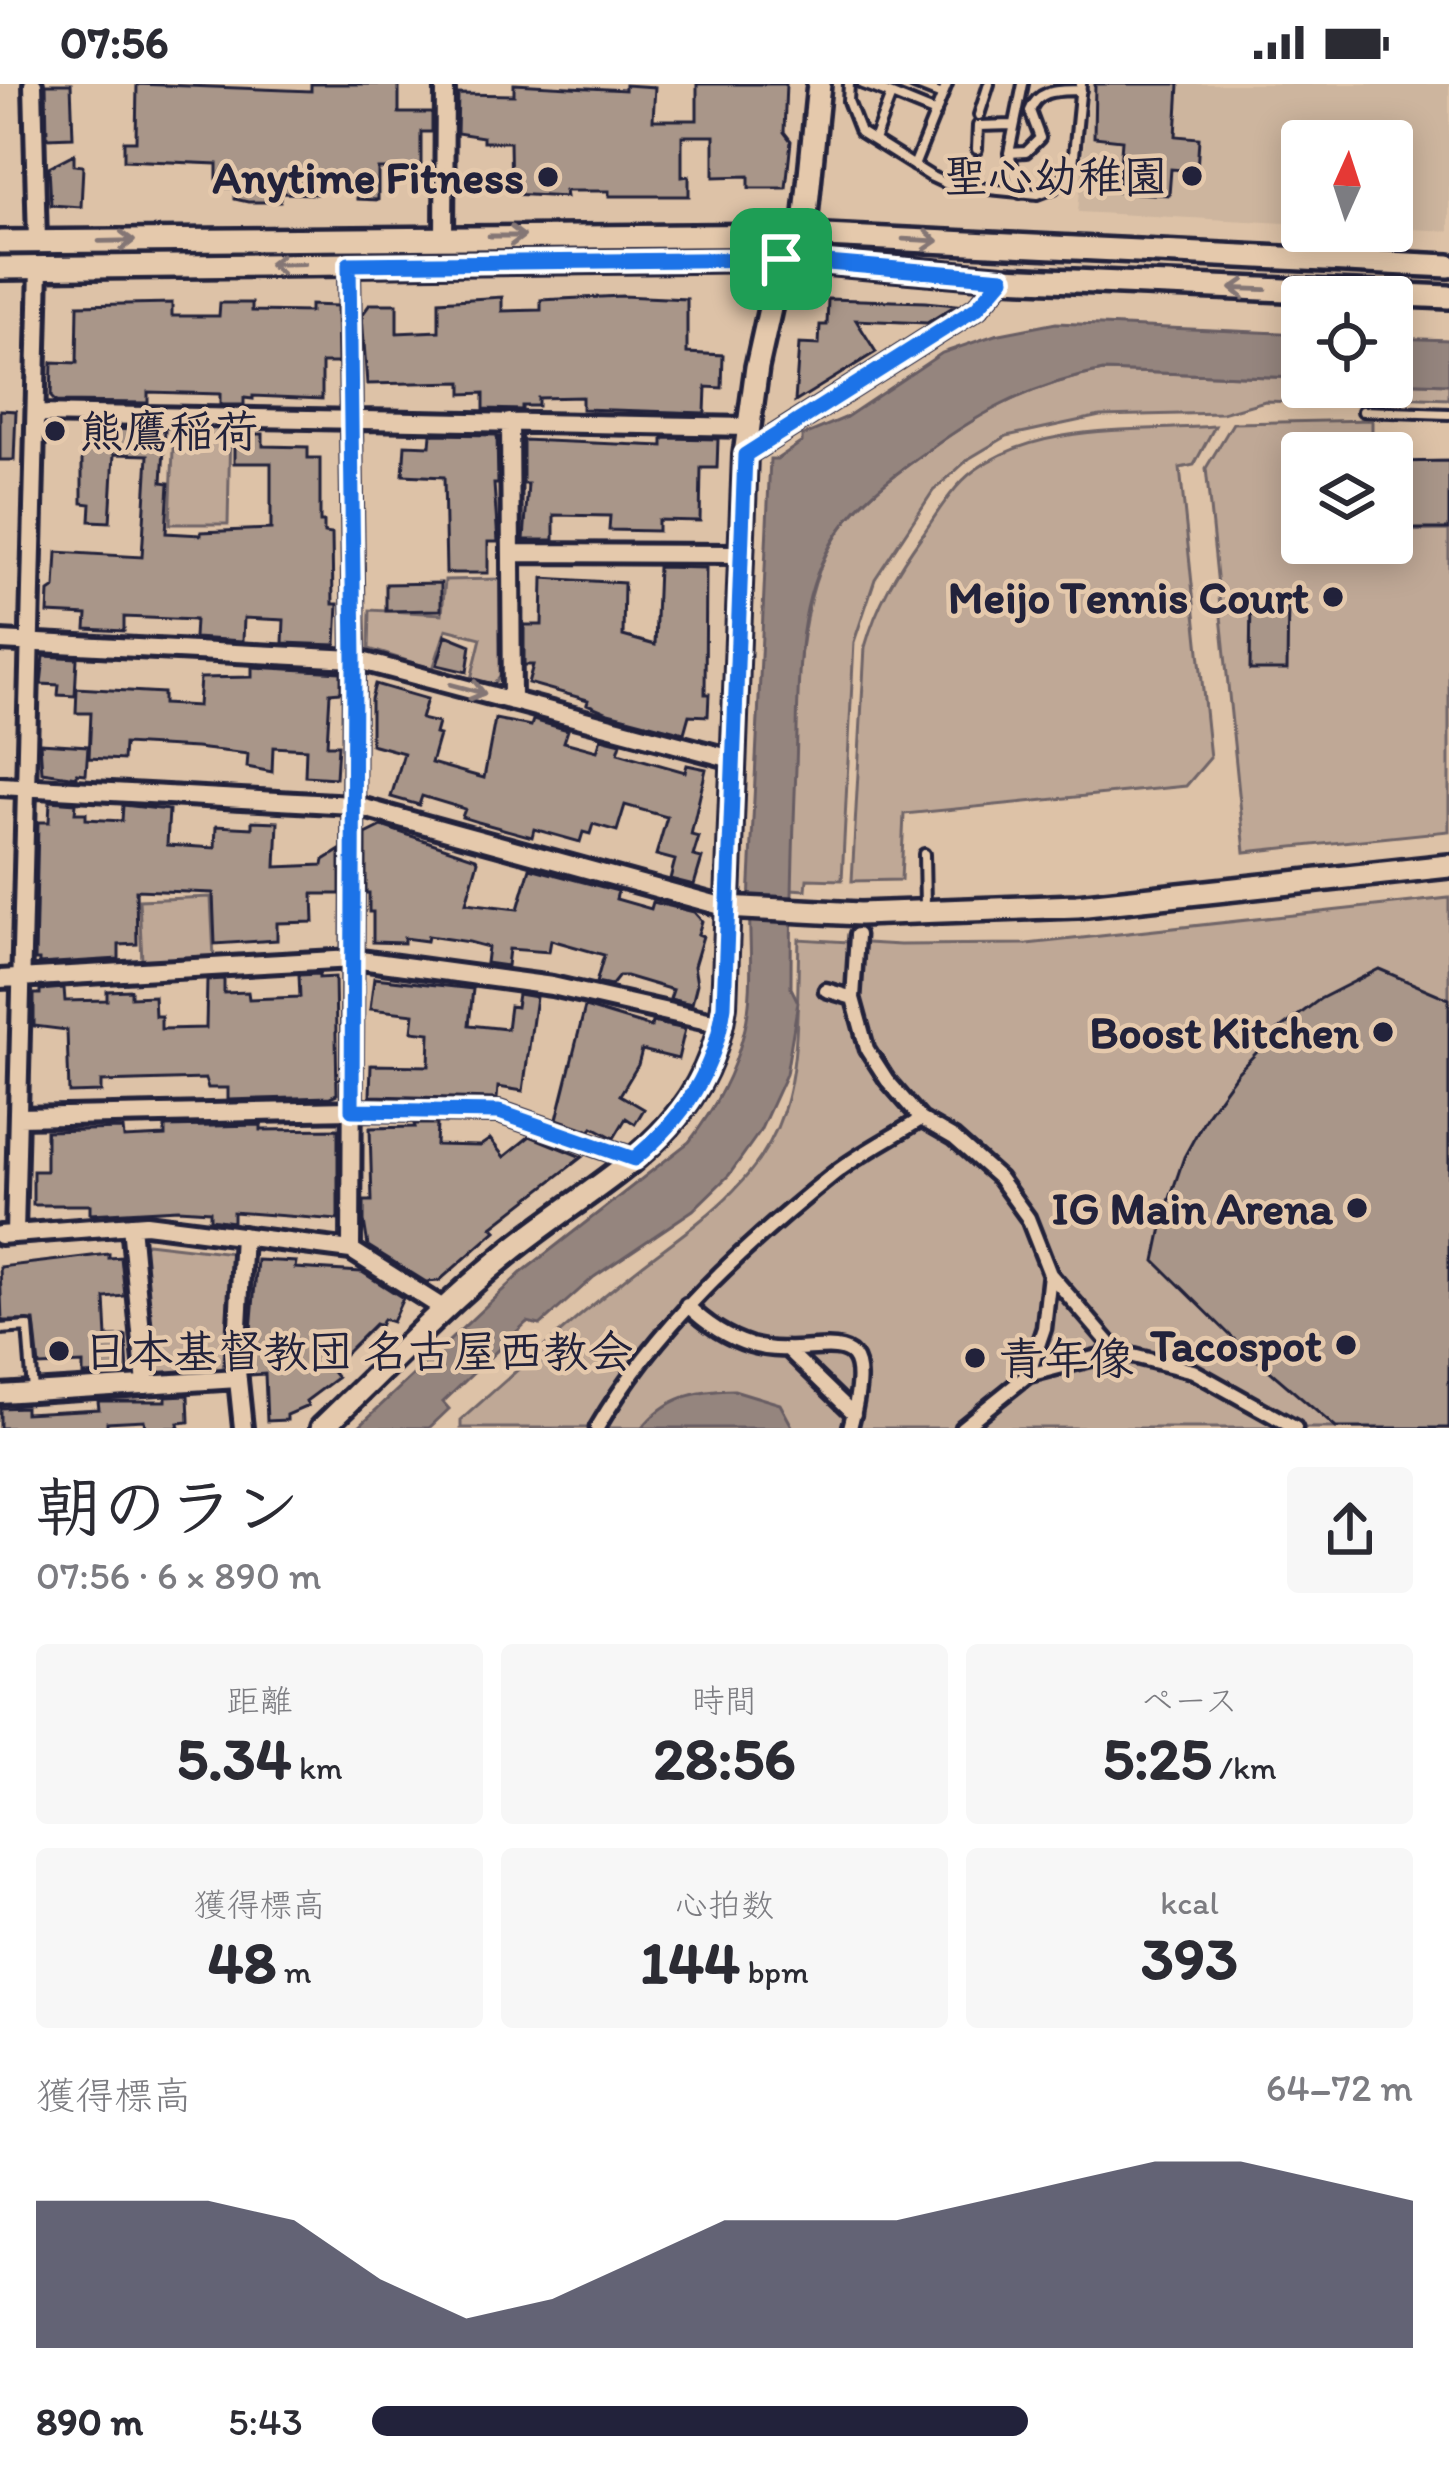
<!DOCTYPE html>
<html lang="ja">
<meta charset="utf-8">
<style>
:root{--surface:#fff;--page:#f7f7f7;--text:#2b2b33;--muted:#7c7c81;--accent:#22223b}
body{margin:0;font-family:Itim,"Klee One",sans-serif;background:var(--page);color:var(--text);height:100vh;display:flex;flex-direction:column;font-size:45px;white-space:nowrap}
*{box-sizing:border-box;margin:0}
p{font-size:39px;color:var(--muted)}
.icon{flex:none;width:66px;height:66px;fill:none;stroke:currentColor;stroke-width:2;stroke-linecap:round;stroke-linejoin:round}
.map{position:relative;height:1344px;overflow:hidden}
.drawer{display:flex;flex-direction:column;background:var(--surface);flex:1}
.drawer>*{flex:none}
.needle{width:78px;rotate:3deg}
.tools{position:absolute;left:1281px;top:36px;display:grid;gap:24px}
.tools a{display:grid;place-items:center;width:132px;height:132px;border-radius:12px;background:var(--surface);box-shadow:0 6px 30px #0003;font-size:60px}
.pin{position:absolute;display:grid;place-items:center;width:102px;height:102px;color:#fff;margin:-51px;border-radius:24px;box-shadow:0 6px 18px #0006}
.round{display:grid;place-items:center;flex:none;width:126px;height:126px;border-radius:12px;background:var(--page)}
.summary{display:flex;align-items:center;justify-content:space-between;height:204px;padding:0 36px}
h1{font-size:66px;font-weight:700;line-height:90px}
.stats{display:grid;grid-template-columns:repeat(3,1fr);gap:18px;height:204px;padding:12px 36px}
.stats div{display:grid;align-content:center;border-radius:12px;background:var(--page);text-align:center}
.stats b{font-size:60px;font-weight:700}
.stats small{font-size:33px;font-weight:400}
.stats p{font-size:33px}
.chart{height:336px;padding:24px 36px}
.chart p{display:flex;justify-content:space-between}
.chart svg{width:100%;height:216px;margin-top:12px;fill:var(--accent);opacity:.7}
ul{padding:0 36px;list-style:none;font-size:39px}
li{display:grid;grid-template-columns:192px 144px 1fr;align-items:center;height:90px}
li i{height:30px;border-radius:15px;background:var(--accent)}
.status{display:flex;justify-content:space-between;align-items:center;height:84px;padding:0 60px;background:var(--surface);direction:ltr}
.status svg{height:33px;fill:currentColor}
.map>svg:first-child{display:block}
.built{fill:#cdb59e}
.green{fill:#bfa896;stroke:#706568;stroke-width:3}
.water{fill:#95857e;stroke:#675d63;stroke-width:3}
.building{fill:#a99689;stroke:#22223b;stroke-width:3}
.lines{fill:none;stroke-linecap:round;stroke-linejoin:round}
.service-casing{stroke:#22223b;stroke-width:16}
.pedestrian-casing{stroke:#22223b;stroke-width:21}
.minor-casing{stroke:#22223b;stroke-width:26}
.tertiary-casing{stroke:#22223b;stroke-width:30}
.service{stroke:#e5c9ac;stroke-width:8}
.pedestrian{stroke:#e5c9ac;stroke-width:12}
.minor{stroke:#e5c9ac;stroke-width:16}
.tertiary{stroke:#e5c9ac;stroke-width:21}
.oneway{stroke:#847674}
.route-casing{stroke:#fff;stroke-width:24}
.route{stroke:#1a73e8;stroke-width:15}
.poi-dot{fill:#22223b;stroke:#e5c9ac;stroke-width:4.5}
.labels{text-anchor:middle;dominant-baseline:central;stroke-width:9;stroke-linejoin:round;paint-order:stroke}
.poi-label{font-size:45px;font-weight:bold;fill:#22223b;stroke:#e5c9ac;text-anchor:end}
</style>
<div class="status"><b>07:56</b><svg viewBox="0 0 49 12"><path d="M0 12V9h3v3zM5 12V6h3v6zM10 12V3h3v9zM15 12V0h3v12zM26 1h20v11H26zM47 4h2v5h-2z"/></svg></div>
<div class="map">
<svg width="1449" height="1344" viewBox="0 0 1449 1344">
<rect width="100%" height="100%" fill="#ddc2a7"/>
<filter id="ink" filterUnits="userSpaceOnUse"><feTurbulence type="fractalNoise" baseFrequency=".00833" numOctaves="2"/><feDisplacementMap in="SourceGraphic" scale="24" xChannelSelector="R" yChannelSelector="G"/><feConvolveMatrix kernelMatrix="1 2 1 2 8 2 1 2 1" color-interpolation-filters="sRGB"/></filter>
<g filter="url(#ink)">
<path class="built" d="M1090 0H1449V147L1392 144V57H1302V140L1078 128Z"/>
<path class="green" d="M1103 287 1302 294V303H1392V298L1449 300V315L1365 312 1363 320 1265 317 1222 329 1100 332 1007 352 970 374 933 407 875 495 854 558 842 796 807 795 806 806 791 805C795 711 785 541 831 461 854 419 891 393 929 366 985 325 1034 300 1103 287Z
M1372 336V369H1302V459H1392V447L1449 446V747L1245 768 1206 384 1233 339Z
M174 341 230 342 228 440H170Z
M1215 342 1194 381 1180 384 1210 674 1186 702 904 730 901 796 852 797 865 563C877 520 897 486 923 450 938 428 953 402 975 386 1041 338 1137 348 1215 342Z
M501 495V592L493 601 471 595 481 554 446 545 433 585 369 565 370 526 442 530 445 496Z
M211 813 214 874 142 877 139 816Z
M1449 814V1344H461V1336C514 1289 566 1242 621 1198 681 1148 757 1108 783 1028 800 978 797 908 799 855L900 861 1027 860Z
M147 1159 233 1169 223 1286 155 1290 151 1286 141 1165Z"/>
<path class="water" d="M1056 239 1302 250V294L1103 287C1035 300 985 325 929 366 891 393 855 418 831 460 793 526 799 611 796 684 793 757 791 831 791 904L798 918 786 990 760 1047 729 1091 693 1126 594 1193 540 1241 527 1238 443 1318 449 1325 429 1344H357L521 1189 689 1058C713 1027 733 991 743 952 757 903 747 848 750 797 757 656 764 516 770 375H777L802 358V352L845 334 942 269 995 251Z
M1392 254 1449 256V300L1392 298Z
M734 1306 780 1320 793 1344H642C667 1312 696 1307 734 1306Z"/>
<path class="building" d="M46 0H71L73 53 47 54Z
M137 0 311 7V0H399V29H432V48H421V85H378V116L357 115V108L316 106V110L280 109V118H248L235 115V104H217V80L124 76V57H136Z
M514 0 625 6V1L655 3 653 36H697V0H786L784 48 791 57 786 104H749V92L714 93V52H682V93L689 92V112H609V107H565L566 113 511 110 510 58H483V53L457 49 458 10 514 11Z
M1095 0H1179L1176 52 1199 54 1197 87 1171 85 1169 111 1118 108 1122 56 1094 53Z
M74 70V81L83 82 81 123 51 121 49 83Z
M622 212 687 215V269L723 271 722 304 706 303 705 329 582 325V313L538 314V322H522V326L484 325V309L462 310V298L367 300 362 231 370 220H397V249L439 247V217L502 213V227L541 226V216Z
M828 215 925 218 956 221 927 239 856 236 876 268 795 318 799 260 819 261 820 241H827Z
M172 219V232H219L220 219H252V227L310 228V221L337 222 338 279H322V315L253 312V315L244 314V321H220V310L148 308V319L56 318 51 313 52 278 77 279 78 221Z
M0 326 16 327 14 376H0Z
M82 344 165 347 162 398 169 399 166 449 201 451V448L271 445V379H234V350H263V362L308 363V374H320V438H324V449L332 450 333 520H338L336 561 283 559 284 536 244 534 243 557 194 554 195 536 124 533V547L86 545 87 531 48 529 49 508 55 504 57 468 142 473 148 371 114 370 110 438 90 437 91 420 82 419Z
M431 350 497 351 498 400H494L498 458H488V489H446L444 393 403 391 405 361 430 362Z
M663 354 718 355 717 384H701L700 437 658 436V447L609 446 610 432 554 431V456H524L528 400H523V356L663 362Z
M1449 377V445H1392V378Z
M658 483 706 484 705 610H709L708 632 689 631 684 649 608 629 587 620 588 616 528 599 533 581H524V541H542L543 494 624 499 623 552 655 561Z
M441 499V526L386 527V500Z
M1251 512H1288L1287 586H1250Z
M446 551 471 561 467 588 437 581Z
M44 572 77 574 75 612 58 611 59 601 41 600Z
M252 583 341 588V608L330 609 327 661H338L336 694 305 692 306 665 273 663 272 688 247 683 248 670 196 664 124 660 123 676 89 674 91 629H76L77 604 163 609V620L198 622 200 594 252 593Z
M375 600 427 615 421 635 438 639 435 650 439 651 431 679 484 694 495 635 531 642 533 636 568 646 564 658 597 667 601 654 621 659 618 669 685 688 687 681 706 685 691 751 699 753 693 772 702 774 694 801 670 795 675 776 656 771 667 733 625 721 617 747 593 740 590 750 583 748 580 758 534 745 532 753 478 738 462 733 465 725 422 712 419 721 391 713 404 669 371 660V615Z
M40 659 88 662 86 690 77 689V693L42 688Z
M50 717 76 719 75 729H86V735L122 737 123 721 169 726 167 761 215 764 216 742 252 744V737L278 738 276 783 323 781 324 776 340 766V810H313L314 838 277 839V856L215 860 213 809 136 806 137 860 119 861V875L39 880V876H35L38 738H49Z
M382 742 476 774 478 777 466 819 518 825 530 784 618 807 616 815 651 825 653 818 694 828 702 837 698 850 703 852 694 882 697 900 692 920 670 915 673 906 626 892H619L611 902 596 899 604 871 551 856 549 868 509 865 507 882 486 879 488 863 469 858 428 852 427 857 404 854V859L373 858V828H369V809H366V750Z
M1379 885 1449 915V1344H1336L1243 1264 1155 1177 1165 1129 1184 1073 1208 1029 1237 989 1276 948 1320 915Z
M319 890V894L335 893 337 1010 330 1013 228 1016V1004H208L205 995 101 998V1008L69 1009 67 946 34 942V910H40V906L64 904 65 917 107 916V907L131 906V913L154 912 155 932H161V945L206 944 207 896 224 895V909L248 908 249 915 300 913 299 891Z
M374 894 473 905 469 941 507 945 510 922 516 923 518 910 536 913 523 1007 498 1003 497 1015 370 1012 371 981 429 982 430 949 412 947 414 930 370 925Z
M585 923 651 943 652 938 685 945 678 975 642 966 638 981 620 1011 644 1025 635 1040 626 1034 614 1054 593 1043 591 1047 557 1035Z
M414 1040H437L436 1061 480 1062 490 1055 504 1073 530 1052 582 1073 492 1143 496 1147 439 1197 426 1198 368 1162 364 1137V1117H372L370 1044 415 1043Z
M261 1041V1046L338 1045V1136L233 1128V1138L210 1135V1127L178 1125 90 1130V1121H33V1087H46V1047L123 1045 124 1054 165 1052V1043Z
M109 1170V1174L121 1173 125 1212 105 1214 107 1253 126 1252 128 1289 83 1291V1280L39 1282 34 1237H2L0 1183Z
M257 1176 296 1178 295 1184 362 1188 403 1214 392 1238 383 1235 380 1242 375 1240 330 1285 337 1294 306 1317 308 1322 287 1331V1336L267 1337 265 1290 251 1291 250 1258Z
M188 1311 189 1338 178 1339 179 1344H145L144 1336 107 1338V1344H0V1324L25 1323V1329L99 1325 98 1317H166V1312Z"/>
<g class="lines">
<defs>
<path id="service" d="M849 0 848 17 860 48 932 93 949 101 1038 110 1054 104 1073 81 1081 0
M863 0 877 5
M880 0 877 5 936 29
M914 0 942 11
M979 31 989 0
M874 56 891 11
M977 65 978 42 1012 41
M1009 69 1026 68 1040 54 1030 27C1039 4 1059 7 1081 6
M914 82 947 0
M1020 109 1009 69 1023 0
M1363 327 1449 330
M924 770 925 823
M0 1245 28 1243 33 1307"/>
<path id="pedestrian" d="M857 851 853 914 867 965 887 996 921 1035 954 1054 999 1094 1028 1134 1050 1190 1117 1268
M826 906 853 914
M687 1221C706 1240 725 1253 751 1261 819 1280 882 1223 850 1344
M787 1265 854 1330
M1028 1291 1044 1244 1050 1190
M597 1344C656 1242 744 1162 835 1089 861 1069 893 1053 921 1035
M962 1344 1028 1291 1117 1268 1193 1287 1295 1344"/>
<path id="minor" d="M33 0 37 158
M444 153 445 0
M349 180 354 575 351 1166
M36 330 749 343
M510 338 512 617
M745 371 977 224 1003 194
M511 469 741 470
M0 557 354 575 732 675
M0 702 353 721 725 823
M0 895 353 875 552 902 721 940
M18 1033 352 1026 499 1028 634 1075
M131 1141 146 1301
M15 1149 39 183
M0 1151 146 1140 351 1166 446 1226
M243 1152 236 1277 243 1344
M0 1310 238 1295"/>
<path id="tertiary" d="M0 158 804 151 1449 182
M0 184 781 175 1003 194 1449 213
M725 823 860 830 1077 822 1449 782
M322 1344C382 1287 439 1226 502 1174 594 1096 706 1056 724 922L745 371 757 283 781 175 804 151 819 0"/>
</defs>
<use href="#service" class="service-casing"/>
<use href="#pedestrian" class="pedestrian-casing"/>
<use href="#minor" class="minor-casing"/>
<use href="#tertiary" class="tertiary-casing"/>
<use href="#service" class="service"/>
<use href="#pedestrian" class="pedestrian"/>
<use href="#minor" class="minor"/>
<use href="#tertiary" class="tertiary"/>
</g>
<defs><path id="oneway-shaft" d="M-6 0H5M1.5-3L5.5 0L1.5 3" fill="none" stroke-width="1.6" stroke-linecap="round" stroke-linejoin="round" transform="scale(3)"/></defs>
<g class="oneway">
<use href="#oneway-shaft" transform="translate(507 152)"/>
<use href="#oneway-shaft" transform="translate(921 156) rotate(3)"/>
<use href="#oneway-shaft" transform="translate(117 157) rotate(-1)"/>
<use href="#oneway-shaft" transform="translate(286 180) rotate(179)"/>
<use href="#oneway-shaft" transform="translate(1248 205) rotate(-178)"/>
<use href="#oneway-shaft" transform="translate(468 605) rotate(15)"/>
</g>
</g>
<g class="lines" filter="url(#ink)">
<defs>
<path id="route" d="M781 175 1003 194 977 224 745 371 724 922C715 987 684 1034 634 1075L499 1028 352 1026 354 575 349 180Z"/>
</defs>
<use href="#route" class="route-casing"/>
<use href="#route" class="route"/>
</g>
<g class="poi-dot">
<circle cx="1192" cy="92" r="12"/>
<circle cx="548" cy="93" r="12"/>
<circle cx="55" cy="347" r="12"/>
<circle cx="1333" cy="513" r="12"/>
<circle cx="1383" cy="948" r="12"/>
<circle cx="1357" cy="1124" r="12"/>
<circle cx="1346" cy="1261" r="12"/>
<circle cx="59" cy="1267" r="12"/>
<circle cx="975" cy="1274" r="12"/>
</g>
<g class="labels">
<g class="poi-label">
<text x="1168" y="92">聖心幼稚園</text>
<text x="524" y="93">Anytime Fitness</text>
<text x="79" y="347" text-anchor="start">熊鷹稲荷</text>
<text x="1309" y="513">Meijo Tennis Court</text>
<text x="1359" y="948">Boost Kitchen</text>
<text x="1333" y="1124">IG Main Arena</text>
<text x="1322" y="1261">Tacospot</text>
<text x="83" y="1267" text-anchor="start">日本基督教団 名古屋西教会</text>
<text x="999" y="1274" text-anchor="start">青年像</text>
</g>
</g>
</svg>
<div class="tools">
<a><svg class="needle" viewBox="-14 -14 28 28"><path d="M0-13l5 13h-10z" fill="#e53935"/><path d="M0 13l5-13h-10z" fill="#7c7c81"/></svg></a>
<a><svg class="icon" aria-label="locate" viewBox="0 0 24 24"><circle cx="12" cy="12" r="6"/><path d="M12 2v4M12 18v4M2 12h4M18 12h4"/></svg></a>
<a><svg class="icon" aria-label="layers" viewBox="0 0 24 24"><path d="M12 4l9 5-9 5-9-5zM3 14l9 5 9-5"/></svg></a>
</div>
<div class="pin" style="left:781px;top:175px;background:#1e9e55"><svg class="icon" aria-label="arrive" viewBox="0 0 24 24"><path d="M6 21V4h12l-3 4 3 4H6"/></svg></div>
</div>
<section class="drawer">
<div class="summary"><div><h1>朝のラン</h1><p>07:56 · 6 × 890 m</p></div><a class="round"><svg class="icon" aria-label="share" viewBox="0 0 24 24"><path d="M12 15V3M7 8l5-5 5 5M5 13v7h14v-7"/></svg></a></div>
<div class="stats">
<div><p>距離</p><b>5.34<small> km</small></b></div>
<div><p>時間</p><b>28:56</b></div>
<div><p>ペース</p><b>5:25<small> /km</small></b></div>
</div>
<div class="stats">
<div><p>獲得標高</p><b>48<small> m</small></b></div>
<div><p>心拍数</p><b>144<small> bpm</small></b></div>
<div><p>kcal</p><b>393</b></div>
</div>
<div class="chart"><p><span>獲得標高</span>64–72 m</p>
<svg viewBox="0 0 160 44" preserveAspectRatio="none"><path d="M0 44V14L10 14L20 14L30 18L40 30L50 38L60 34L70 26L80 18L90 18L100 18L110 14L120 10L130 6L140 6L150 10L160 14V44z"/></svg>
</div>
<ul>
<li><b>890 m</b>5:43<i style="width:63%"></i></li>
</ul>
</section>
